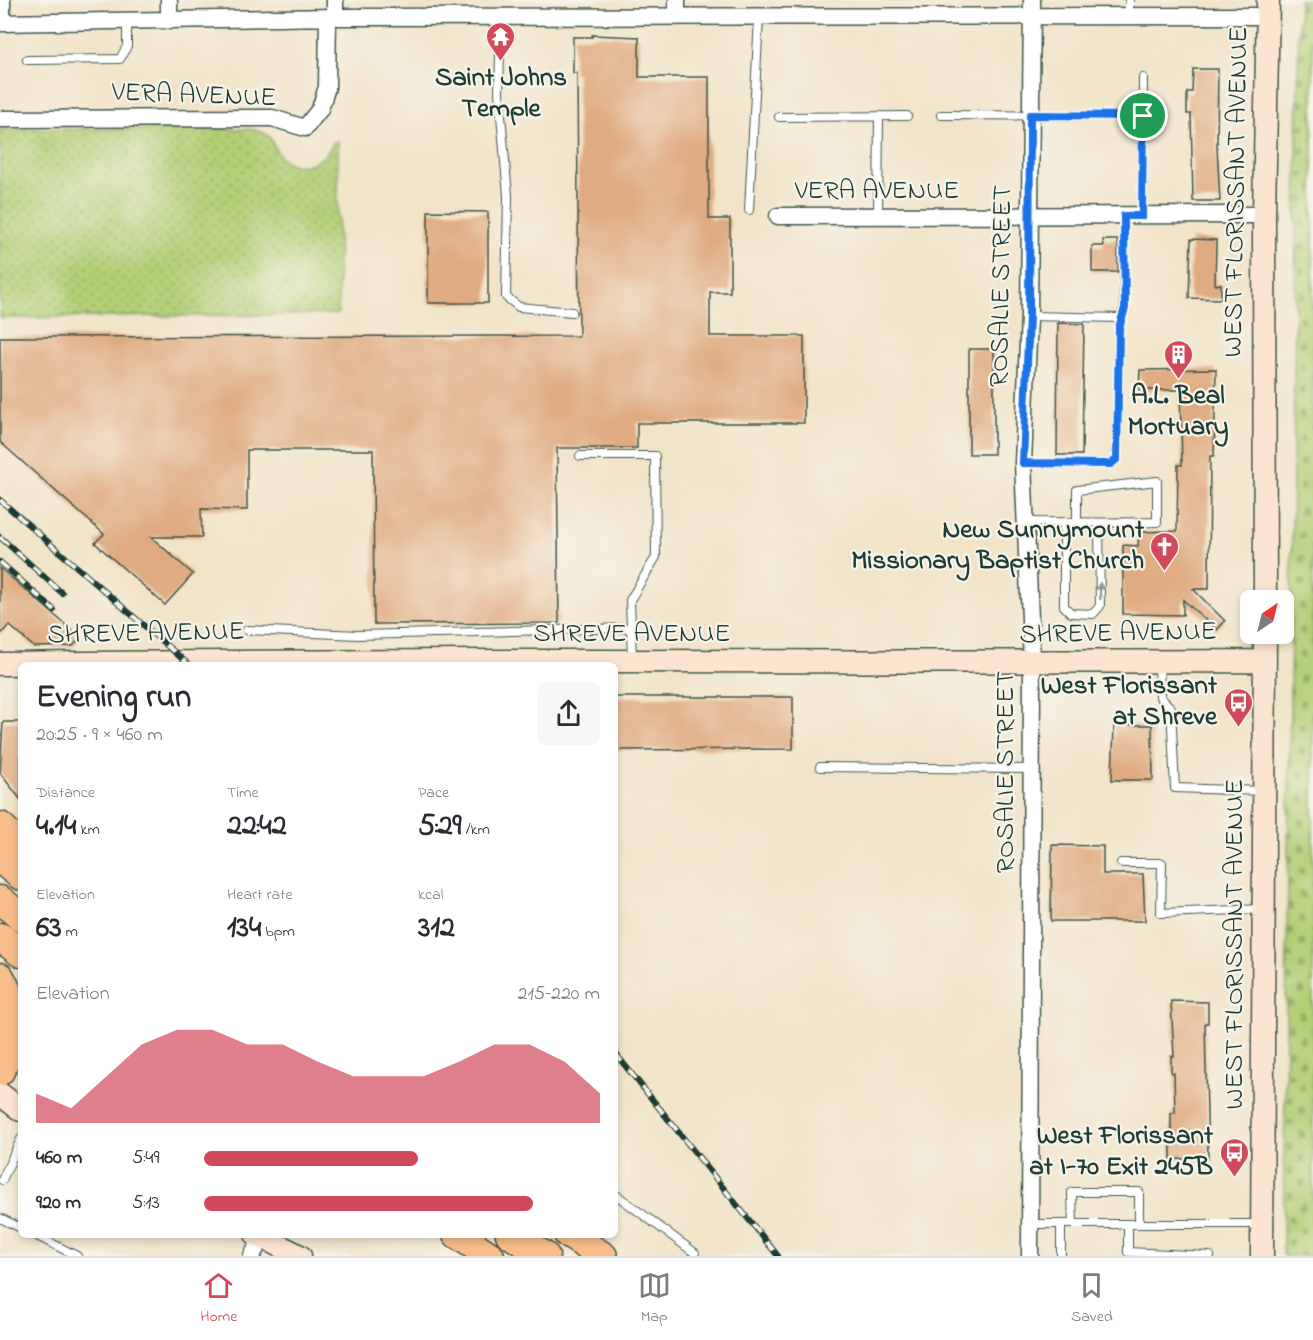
<!DOCTYPE html>
<meta charset="utf-8">
<style>
:root{--surface:#fff;--page:#f7f7f7;--text:#2b2b33;--muted:#7c7c81;--line:#e1e1e2;--accent:#d1495b}
body{margin:0;font-family:"Indie Flower",sans-serif;background:var(--page);color:var(--text);height:100vh;display:flex;flex-direction:column;font-size:22px;white-space:nowrap}
*{box-sizing:border-box;margin:0}
p{font-size:20px;color:var(--muted)}
.icon{flex:none;width:33px;height:33px;fill:none;stroke:currentColor;stroke-width:2;stroke-linecap:round;stroke-linejoin:round}
.map{position:relative;flex:1;overflow:hidden}
.details{position:absolute;left:18px;top:662px;width:600px;height:576px;display:flex;flex-direction:column;background:var(--surface);border-radius:9px;box-shadow:0 3px 9px #0003}
.details>*{flex:none}
.needle{width:39px;rotate:35deg}
.fabs{position:absolute;left:1240px;top:590px;display:grid;gap:12px}
.fabs a{display:grid;place-items:center;width:54px;height:54px;border-radius:9px;background:var(--surface);box-shadow:0 3px 9px #0003;font-size:30px}
.pin{position:absolute;display:grid;place-items:center;width:51px;height:51px;color:#fff;margin:-26px;border:3px solid #fff;border-radius:50%;box-shadow:0 2px 6px #0007}
.round{display:grid;place-items:center;flex:none;width:63px;height:63px;border-radius:9px;background:var(--page)}
.headline{display:flex;align-items:center;justify-content:space-between;height:102px;padding:0 18px}
h1{font-size:33px;font-weight:700;line-height:45px}
.metrics{display:grid;grid-template-columns:repeat(3,1fr);gap:9px;height:102px;padding:6px 18px}
.metrics div{display:grid;align-content:center}
.metrics b{font-size:30px;font-weight:700}
.metrics small{font-size:16px;font-weight:400}
.metrics p{font-size:16px}
.chart{height:168px;padding:12px 18px}
.chart p{display:flex;justify-content:space-between}
.chart svg{width:100%;height:108px;margin-top:6px;fill:var(--accent);opacity:.7}
ul{padding:0 18px;list-style:none;font-size:20px}
li{display:grid;grid-template-columns:96px 72px 1fr;align-items:center;height:45px}
li i{height:15px;border-radius:8px;background:var(--accent)}
.tab-bar{display:flex;justify-content:space-around;align-items:center;height:84px;border-top:2px solid var(--line);background:var(--surface);font-size:16px;color:var(--muted)}
.tab-bar a{display:grid;justify-items:center;gap:3px}
.tab-bar .active{color:var(--accent)}
.map>svg:first-child{display:block}
.grass{fill:url(#grass-dots);stroke:#688654;stroke-width:1.5}
.cemetery{fill:url(#cemetery-stones);stroke:#688654;stroke-width:1.5}
.building{fill:#e0ab81}
.lines{fill:none;stroke-linecap:round;stroke-linejoin:round}
.lane-casing{stroke:#3f564a;stroke-width:10}
.street-casing{stroke:#3f564a;stroke-width:19}
.secondary-casing{stroke:#3f564a;stroke-width:25}
.highway-casing{stroke:#3f564a;stroke-width:31}
.lane{stroke:#fff;stroke-width:8}
.street{stroke:#fff;stroke-width:16}
.secondary{stroke:#fce5d0;stroke-width:22}
.highway{stroke:#f8bd89;stroke-width:28}
.rail-casing{stroke:#1f3d34;stroke-width:6}
.rail{stroke:#f7f3e8;stroke-width:4;stroke-dasharray:11;stroke-linecap:butt}
.oneway{fill:#8f9e9a}
.route-casing{stroke:#fff;stroke-width:12}
.route{stroke:#1a73e8;stroke-width:8}
.labels{text-anchor:middle;dominant-baseline:central;stroke-width:4.5;stroke-linejoin:round;paint-order:stroke}
.poi-label{font-size:27px;font-weight:bold;fill:#1f3d34;stroke:#f7f3e8;text-anchor:end}
.street-label{font-size:27px;fill:#1f3d34;stroke:#f7f3e8}
</style>
<div class="map">
<svg width="1313" height="1256" viewBox="0 0 1313 1256">
<defs>
<pattern id="grass-dots" width="8" height="8" patternUnits="userSpaceOnUse" patternTransform="scale(1.5)"><rect width="8" height="8" fill="#b2cf75"/><path d="M2 2h.1M6 6h.1" fill="none" stroke="#90a961" stroke-width="1.8" stroke-linecap="round"/></pattern>
<pattern id="cemetery-stones" width="16" height="16" patternUnits="userSpaceOnUse" patternTransform="scale(1.5)"><rect width="16" height="16" fill="#b2cf75"/><path d="M2 7V4a2 2 0 0 1 4 0v3zM10 15v-3a2 2 0 0 1 4 0v3z" fill="#90a961"/></pattern>
</defs>
<rect width="100%" height="100%" fill="#f7f3e8"/>
<filter id="ink" filterUnits="userSpaceOnUse"><feTurbulence type="fractalNoise" baseFrequency=".0167" numOctaves="2"/><feDisplacementMap in="SourceGraphic" scale="12" xChannelSelector="R" yChannelSelector="G"/><feConvolveMatrix kernelMatrix="1 2 1 2 8 2 1 2 1" color-interpolation-filters="sRGB"/></filter>
<filter id="wash" filterUnits="userSpaceOnUse"><feTurbulence type="fractalNoise" baseFrequency=".008" numOctaves="4" result="noise"/><feDisplacementMap in="SourceGraphic" scale="24" xChannelSelector="R" yChannelSelector="G"/><feGaussianBlur stdDeviation="1.35" result="paint"/><feColorMatrix in="noise" values="0 0 0 0 0 0 0 0 0 0 0 0 0 0 0 0 0 1.4 0 .05"/><feComposite in="paint" operator="in"/></filter>
<g filter="url(#wash)">
<rect width="100%" height="100%" fill="#f2e4c9"/>
<path class="grass" d="M0 129H250C280 134 267 146 283 159 302 174 325 161 334 142L338 141V314L0 318Z"/>
<path class="cemetery" d="M1299 0H1313V1256H1283Z"/>
<g id="blocks">
<path class="building" d="M592 35 639 37V77H709V219H730V292H710V336H804V423H637V448H557L559 623 374 624 373 450H247V510L201 509 202 537H151L193 574 165 605 95 543 104 534 0 442V337L579 336 577 73H573V37H592Z
M1193 69H1218L1217 146 1220 201H1193L1191 114H1187V92H1192Z
M428 211 488 212V303H428Z
M1191 239 1216 240 1215 285 1221 284V299L1189 298Z
M1103 240H1118V272H1092V246H1104Z
M1058 323 1084 324 1082 455H1057Z
M969 349H994V454H969Z
M1216 369 1214 456H1210L1209 589H1193L1225 621 1217 630 1183 600V615L1123 614V545L1138 546 1139 532 1177 531 1178 465H1182L1180 390H1139L1140 370Z
M0 568 81 638 73 646 34 647 9 625 0 635Z
M615 697H793V749L615 750Z
M3 722H21V800L0 773Z
M1114 725H1152L1153 780H1112Z
M1052 845 1103 846V874H1143L1145 921H1051Z
M1171 1001 1208 1002V1023H1205L1208 1159H1171V1113H1175L1174 1073H1171V1056H1174Z"/>
</g>
</g>
<g filter="url(#ink)">
<use href="#blocks" fill-opacity="0" stroke="#3f564a" stroke-width="1.5"/>
<g class="lines">
<defs>
<path id="lane" d="M501 16 499 92 508 196 506 297 519 307 572 312
M1129 16V0
M27 60 120 59 127 46V21
M941 115 1143 116
M779 117 907 116
M749 210 759 17
M1142 216 1143 78
M878 217 879 116
M1029 316 1121 318
M580 456H655L656 557 630 600 632 659
M1023 463 1111 464 1117 459 1119 328 1124 308V216
M1026 522C1070 522 1113 523 1157 522V481L1077 490V522
M1064 522V606L1071 613 1093 614 1100 606 1099 523
M247 630 358 635 631 628
M1159 662 1160 697 1171 708 1175 788 1262 791
M820 767 1031 769
M1121 863H1162L1161 913 1263 909
M2 1180 21 1139
M615 1194 695 1253
M0 1218 21 1228
M1030 1224H1260
M1073 1224 1072 1192H1139V1224
M1128 1224V1252L1210 1256
M33 1234 77 1256
M1061 1256V1224"/>
<path id="street" d="M335 17V0
M677 17V0
M169 21V0
M0 23 335 17 1267 16
M2 23V0
M0 119 272 118 305 128 320 109 327 87 328 17
M778 216 1264 215
M252 1256 262 1237
M1030 1256 1032 663 1023 463 1029 316 1032 0"/>
<path id="secondary" d="M1265 600 1264 215 1268 0
M0 664C421 658 843 663 1265 661
M0 1094 21 1110
M256 1234 300 1256
M1262 1256 1265 633"/>
<path id="highway" d="M0 826 21 845
M0 859 21 876
M0 900 21 917
M0 937 21 953
M0 977C18 1007 17 1040 0 1071
M457 1234 490 1256
M510 1234 545 1256
M568 1234 603 1256"/>
</defs>
<use href="#lane" class="lane-casing"/>
<use href="#street" class="street-casing"/>
<use href="#secondary" class="secondary-casing"/>
<use href="#highway" class="highway-casing"/>
<use href="#lane" class="lane"/>
<use href="#street" class="street"/>
<use href="#secondary" class="secondary"/>
<use href="#highway" class="highway"/>
<defs>
<path id="rail" d="M0 500 188 664
M0 537 62 593
M0 562 54 610
M615 1053 778 1256"/>
</defs>
<use href="#rail" class="rail-casing"/>
<use href="#rail" class="rail"/>
</g>
<defs><path id="oneway-solid" d="M-6-.8H1V-3.2L6.5 0L1 3.2V.8H-6Z" transform="scale(1.5)"/></defs>
<use class="oneway" href="#oneway-solid" transform="translate(1100 591) rotate(-91)"/>
</g>
<g class="lines" filter="url(#ink)">
<defs>
<path id="route" d="M1030 115 1143 116 1142 216H1124L1125 308 1119 328 1117 459 1111 464 1023 463 1029 316Z"/>
</defs>
<use href="#route" class="route-casing"/>
<use href="#route" class="route"/>
</g>
<defs>
<symbol id="temple-pin" viewBox="-11 -11 22 30"><path d="M0 17L-7.5 6A9.5 9.5 0 1 1 7.5 6Z" fill="#d1495b" stroke="#f7f3e8"/><path d="M0-6L5-2H3V0L6.5 2.5H4V6H1.5V3h-3V6H-4V2.5H-6.5L-3 0V-2H-5Z" fill="#fff"/></symbol>
<symbol id="building-pin" viewBox="-11 -11 22 30"><path d="M0 17L-7.5 6A9.5 9.5 0 1 1 7.5 6Z" fill="#d1495b" stroke="#f7f3e8"/><path d="M-4-6H4V6H1V3H-1V6H-4ZM-2.5-4.3h1.7v1.8h-1.7ZM.8-4.3h1.7v1.8H.8ZM-2.5-1h1.7V.8h-1.7ZM.8-1h1.7V.8H.8Z" fill="#fff"/></symbol>
<symbol id="church-pin" viewBox="-11 -11 22 30"><path d="M0 17L-7.5 6A9.5 9.5 0 1 1 7.5 6Z" fill="#d1495b" stroke="#f7f3e8"/><path d="M-1.2-6h2.4v3.5h3.3v2.4h-3.3V6h-2.4V-.1h-3.3v-2.4h3.3Z" fill="#fff"/></symbol>
<symbol id="bus-pin" viewBox="-11 -11 22 30"><path d="M0 17L-7.5 6A9.5 9.5 0 1 1 7.5 6Z" fill="#d1495b" stroke="#f7f3e8"/><path d="M-5-6H5V4H4V6H2V4H-2V6H-4V4H-5ZM-3.5-4V0h7V-4ZM-3.5 1.2v1.5H-2V1.2ZM2 1.2v1.5H3.5V1.2Z" fill="#fff"/></symbol>
</defs>
<g fill-rule="evenodd">
<use href="#temple-pin" x="484" y="20" width="33" height="45"/>
<use href="#building-pin" x="1162" y="338" width="33" height="45"/>
<use href="#church-pin" x="1148" y="530" width="33" height="45"/>
<use href="#bus-pin" x="1222" y="686" width="33" height="45"/>
<use href="#bus-pin" x="1218" y="1136" width="33" height="45"/>
</g>
<g class="labels">
<g class="poi-label">
<text x="501" y="78" text-anchor="middle">Saint Johns<tspan x="501" dy="31">Temple</tspan></text>
<text x="1178" y="396" text-anchor="middle">A.L. Beal<tspan x="1178" dy="31">Mortuary</tspan></text>
<text x="1144" y="530">New Sunnymount<tspan x="1144" dy="31">Missionary Baptist Church</tspan></text>
<text x="1217" y="686">West Florissant<tspan x="1217" dy="31">at Shreve</tspan></text>
<text x="1213" y="1136">West Florissant<tspan x="1213" dy="31">at I-70 Exit 245B</tspan></text>
</g>
<g class="street-label">
<text transform="translate(194 96) rotate(2)">VERA AVENUE</text>
<text x="877" y="191">VERA AVENUE</text>
<text transform="translate(1237 192) rotate(-89)">WEST FLORISSANT AVENUE</text>
<text transform="translate(1002 286) rotate(-89)">ROSALIE STREET</text>
<text transform="translate(146 634) rotate(-1)">SHREVE AVENUE</text>
<text x="632" y="634">SHREVE AVENUE</text>
<text transform="translate(1118 634) rotate(-1)">SHREVE AVENUE</text>
<text transform="translate(1006 772) rotate(-90)">ROSALIE STREET</text>
<text transform="translate(1235 944) rotate(-90)">WEST FLORISSANT AVENUE</text>
</g>
</g>
</svg>
<div class="fabs">
<a><svg class="needle" viewBox="-14 -14 28 28"><path d="M0-13l5 13h-10z" fill="#e53935"/><path d="M0 13l5-13h-10z" fill="#7c7c81"/></svg></a>
</div>
<div class="pin" style="left:1143px;top:116px;background:#1e9e55"><svg class="icon" aria-label="arrive" viewBox="0 0 24 24"><path d="M6 21V4h12l-3 4 3 4H6"/></svg></div>
<section class="details">
<div class="headline"><div><h1>Evening run</h1><p>20:25 · 9 × 460 m</p></div><a class="round"><svg class="icon" aria-label="share" viewBox="0 0 24 24"><path d="M12 15V3M7 8l5-5 5 5M5 13v7h14v-7"/></svg></a></div>
<div class="metrics">
<div><p>Distance</p><b>4.14<small> km</small></b></div>
<div><p>Time</p><b>22:42</b></div>
<div><p>Pace</p><b>5:29<small> /km</small></b></div>
</div>
<div class="metrics">
<div><p>Elevation</p><b>63<small> m</small></b></div>
<div><p>Heart rate</p><b>134<small> bpm</small></b></div>
<div><p>kcal</p><b>312</b></div>
</div>
<div class="chart"><p><span>Elevation</span>215–220 m</p>
<svg viewBox="0 0 160 44" preserveAspectRatio="none"><path d="M0 44V32L10 38L20 25L30 12L40 6L50 6L60 12L70 12L80 19L90 25L100 25L110 25L120 19L130 12L140 12L150 19L160 32V44z"/></svg>
</div>
<ul>
<li><b>460 m</b>5:49<i style="width:54%"></i></li>
<li><b>920 m</b>5:13<i style="width:83%"></i></li>
</ul>
</section>
</div>
<nav class="tab-bar">
<a class="active"><svg class="icon" aria-label="home" viewBox="0 0 24 24"><path d="M3 11l9-7 9 7M6 9v11h12V9"/></svg>Home</a>
<a><svg class="icon" aria-label="map" viewBox="0 0 24 24"><path d="M3 6l6-2 6 2 6-2v14l-6 2-6-2-6 2zM9 4v14M15 6v14"/></svg>Map</a>
<a><svg class="icon" aria-label="saved" viewBox="0 0 24 24"><path d="M7 4h10v16l-5-4-5 4z"/></svg>Saved</a>
</nav>
